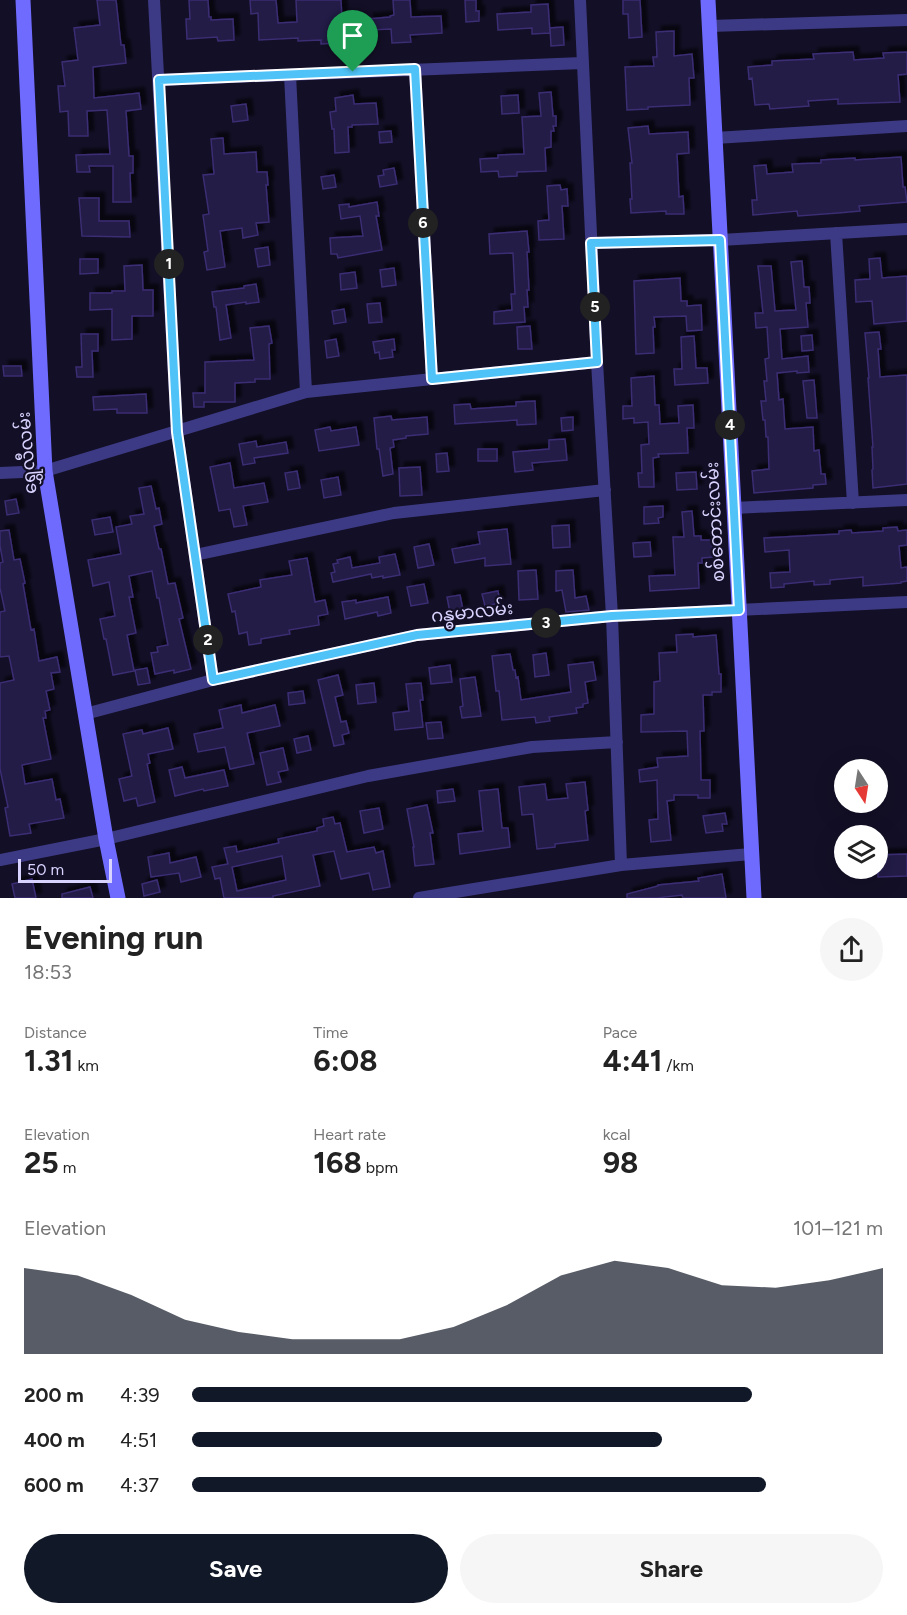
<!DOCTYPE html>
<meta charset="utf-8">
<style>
:root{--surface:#fff;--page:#f6f6f6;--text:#222;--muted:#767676;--accent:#111827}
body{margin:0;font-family:Figtree,"Noto Sans Myanmar",sans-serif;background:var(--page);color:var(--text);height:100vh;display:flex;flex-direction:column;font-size:22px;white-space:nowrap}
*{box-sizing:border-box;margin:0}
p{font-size:20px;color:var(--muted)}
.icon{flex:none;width:33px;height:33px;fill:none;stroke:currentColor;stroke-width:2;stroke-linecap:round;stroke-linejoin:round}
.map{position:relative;height:898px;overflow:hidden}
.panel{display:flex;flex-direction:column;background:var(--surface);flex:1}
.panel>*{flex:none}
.needle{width:39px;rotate:168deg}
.controls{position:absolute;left:834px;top:759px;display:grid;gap:12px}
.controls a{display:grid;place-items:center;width:54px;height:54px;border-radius:50%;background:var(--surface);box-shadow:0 6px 24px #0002;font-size:30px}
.scale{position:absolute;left:18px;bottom:15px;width:94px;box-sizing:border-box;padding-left:6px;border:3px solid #d9d4ff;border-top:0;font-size:16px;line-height:21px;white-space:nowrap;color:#d9d4ff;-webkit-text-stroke:4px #130f26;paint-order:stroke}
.pin{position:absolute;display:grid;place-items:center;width:51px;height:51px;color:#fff;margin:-62px -26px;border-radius:50% 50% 50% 0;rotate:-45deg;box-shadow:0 0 6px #0007}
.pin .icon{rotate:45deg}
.km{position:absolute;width:30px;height:30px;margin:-15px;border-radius:50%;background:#222;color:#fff;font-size:16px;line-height:30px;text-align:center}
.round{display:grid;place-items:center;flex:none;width:63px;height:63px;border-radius:32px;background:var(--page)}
.headline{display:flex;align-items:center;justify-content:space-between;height:102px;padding:0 24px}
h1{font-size:33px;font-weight:700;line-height:45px}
.figures{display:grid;grid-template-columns:repeat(3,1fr);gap:9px;height:102px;padding:6px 24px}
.figures div{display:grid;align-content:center}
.figures b{font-size:30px;font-weight:700}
.figures small{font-size:16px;font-weight:400}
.figures p{font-size:16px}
.chart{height:168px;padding:12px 24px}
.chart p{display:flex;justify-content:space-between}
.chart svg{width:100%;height:108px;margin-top:6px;fill:var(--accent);opacity:.7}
.cta{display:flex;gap:12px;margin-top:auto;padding:12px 24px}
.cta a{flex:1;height:69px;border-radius:36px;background:var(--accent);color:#fff;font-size:24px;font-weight:700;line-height:69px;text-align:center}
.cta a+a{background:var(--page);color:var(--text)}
ul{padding:0 24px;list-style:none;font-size:20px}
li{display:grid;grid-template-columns:96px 72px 1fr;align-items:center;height:45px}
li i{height:15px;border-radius:8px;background:var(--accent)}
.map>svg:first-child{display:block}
.building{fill:#241b47;stroke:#3b2d73;stroke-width:1.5;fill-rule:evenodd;filter:url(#shadow)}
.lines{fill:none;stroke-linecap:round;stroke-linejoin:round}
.street{stroke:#3d3a85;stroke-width:12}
.secondary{stroke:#6f6bff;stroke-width:15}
.route-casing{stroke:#fff;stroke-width:12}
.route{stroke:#4fc3f7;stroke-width:8}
.labels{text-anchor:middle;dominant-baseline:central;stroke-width:4.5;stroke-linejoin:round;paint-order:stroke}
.street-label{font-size:18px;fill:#d9d4ff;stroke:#130f26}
</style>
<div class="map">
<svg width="907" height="898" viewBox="0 0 907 898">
<defs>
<filter id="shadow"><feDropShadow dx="5.5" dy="-5.5" stdDeviation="1.5" flood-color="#0009"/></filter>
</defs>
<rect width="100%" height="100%" fill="#130f26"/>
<path class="building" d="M97 0H116L121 45H124L126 63 93 67 94 98 139 93 141 109 126 111 129 156H133V173H130L131 202H113V166H89L90 172H77L76 155 110 154 107 110 87 111 88 136H69L68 111 60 112 58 86H65L62 62 78 60 74 28 100 25Z
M189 0H208L209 17H211V20L233 19 234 40 218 41 217 37 187 39 186 19H190Z
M250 0H276L278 23 297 22 296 0H341L342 22 338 23 339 43 321 44V40L298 41V38L259 40 258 13 251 14Z
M393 0H410L411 17 441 16 442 33 410 35 411 42 392 43 391 29 369 30 368 19 390 17V16L394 15Z
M465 0H476V11H479V21L466 22Z
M623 0H640L642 37 629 38 628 14H623Z
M548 4 550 33 532 34V28L498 30 497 14 531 12V5Z
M563 27 564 45 551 46 550 28Z
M674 31V56L692 54 694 78H689L690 105 648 107V109L627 110 625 67 654 66 653 57H657L656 32Z
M853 52 854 60 884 58 883 53 907 52V74L898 75 900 102 838 104V99L808 101 809 106 770 109 769 104 755 105 752 78 749 79 748 67 772 65V61L814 59 813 54Z
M551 92 553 116H556V126H553L554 131H551V147L545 148 546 171 517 172V176L499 177 498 171 481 172 480 159 498 158V155L524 154 522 117 541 116 539 93Z
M353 95 354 104 376 103 378 124 352 125V127H348L349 152 335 153 334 129H332L330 112 336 111 335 98Z
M518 95 519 113 502 114 501 96Z
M246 104 248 120 233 122 231 106Z
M648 126 649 134 688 132 689 153 677 154 679 197 683 196 684 214H666V211L631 213 630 199H632L630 163H632L628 128Z
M391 131 392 142 380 143 379 132Z
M223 138 224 154 256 152 257 172H267L268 185H266L269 222 256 223 258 235 243 238 242 228 220 231 225 267 207 270 204 252 208 251 203 215 209 214 203 175 214 174 211 139Z
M901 157 903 187H905L907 202 859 206 860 211 838 213 798 216 797 211 753 215 752 200H757L754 166 766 165 767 174 793 172 792 164 821 163V160L855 158V160Z
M394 168 397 184 380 187 378 176 384 175 383 170Z
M334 175 336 187 323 189 321 177Z
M560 185 561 190 567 189 568 206H562L564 239 539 240 538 221 549 220 547 186Z
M79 198H99V221H129L130 237 82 236Z
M377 202 379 216H376L382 250 338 258 337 254H331L330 238 363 236 360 216 341 219 339 205 349 204V207Z
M527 231 529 252H527L529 290H527L528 307H524L525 322 494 324V312L512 310 511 294H515L513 253 490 254 489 234Z
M268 247 270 265 258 267 255 249Z
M880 258 882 278 907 276V321L874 324 872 301 856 302 855 280 870 279 869 259Z
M80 259H98V273L80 274Z
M802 261 804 287H809L810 303H806L808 327 780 329 782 359 808 356 809 372 797 373V371L777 373 779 400 783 399 785 429 813 427 814 451 819 450 821 474H825L826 484 813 485V488L754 493 752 471 769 469 768 437H766L765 420H763L761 401H766L764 381H767L765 359 769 358 767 327 756 328 755 313H763L758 266H771L775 311 796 310 791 262Z
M142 265 143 290H153V316H132V339L112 340V309L90 310V293H112V291H125L124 266Z
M394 268 396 285 382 287 380 270Z
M355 272 357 288 341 290 340 274Z
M680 278 681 301H687V306L701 305 702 330 687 331 686 316 654 317 655 327H653L654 353 636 354 634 281Z
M256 284 259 302 246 304V302L226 305 231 338 220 340 216 307H214L212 292 244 288V286Z
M380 303 382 322 369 323 367 304Z
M344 309 346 322 334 324 332 311Z
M269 326 272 343 269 344 270 379H255V382L235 383V402H204V407H194L193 393H205V362L254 360 250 328Z
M530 326 532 349H518L517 327Z
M879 332 881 349H878L880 377 907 375V484L873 488 872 470 873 469 872 447H873L868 378H869L865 333Z
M81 334H98V351H92L93 377H77L76 367H82Z
M812 335 813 350 802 351 801 336Z
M694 336 696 368H707L708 383 675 385 674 369H682L681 337Z
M336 339 339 356 327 358 325 341Z
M394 339 395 350H392L393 357 380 359 379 352 375 353 373 342Z
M3 366H21L22 376H4Z
M654 376 655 405H659L660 424 679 423 678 406 693 405 694 428H687L688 453 658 454 659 457 653 458 654 487H639L638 473H642L641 445 649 444 648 422 634 423V418L623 419V406H632L631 378Z
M814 380 817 418H807L803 381Z
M146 394 147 413H117V409L94 410 93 397Z
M535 401 536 424 517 425V420L455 424 454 405 470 404 471 409 516 406V402Z
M391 416 392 420 427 417 428 434 406 436V438L393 440 394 447 390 448 393 474 383 476 379 449H377L374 418Z
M573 417V430L562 431 561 418Z
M330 427 331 431 356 427 359 445 319 451 315 430Z
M565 439 567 460 532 463 533 470 515 472 513 452 549 449V440Z
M256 441 257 447 286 442 288 453 254 458 255 463 243 465 239 444Z
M478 449H497V461H478Z
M447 453 449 471 437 472 436 454Z
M230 463 234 488 264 483 268 502 243 506 247 525 234 527 230 509 219 511 210 467Z
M420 467 422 495 400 496 399 468Z
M297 471 300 488 288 490 285 473Z
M696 472 697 489 677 490 676 473Z
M338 477 341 495 324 498 321 480Z
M151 486 156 509 159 508 162 524 154 526 159 549H161L168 584 175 583 183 618 179 619 191 669 174 673V670L155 674 151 653 158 652 157 647 168 645 159 598H157L152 571 129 576 133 597H129L136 633 127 635 134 671 113 675 106 639H104L100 619 115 616 109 582 93 586 88 560 121 554 116 527 132 524 130 516 144 514 139 488Z
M16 499 19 513 7 515 5 501Z
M663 506V517L658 518 659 523 644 524V507Z
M692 511 694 536H701V540H712L713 557 702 558V563H698L699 588 650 591 649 576 675 575 673 537H684L682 512Z
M110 517 113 532 95 535 92 520Z
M569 525 570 547 553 548 552 526Z
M897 527 898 531 907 530V545L899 546 901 568 907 567V581L901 582V583L863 586V577L830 580V584L814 585V581L784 584V587L771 588 770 573 790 572 789 550 765 552 764 538 839 534V531L851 530 852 533 883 531V528Z
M507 529 511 564 485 566V558L455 563 452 549 480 544 478 532Z
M9 530 14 560 20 559 25 583 23 584 31 630 34 629 39 661 57 657 60 672 51 673 54 689 46 691 50 710 45 711 46 718H43L51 759 22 765 25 784 52 779 56 800 60 799 64 818 29 824 31 833 10 836 5 808 8 807 0 769V683L14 680 9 656 0 657V612L5 611 0 588V563L3 562 0 546V531Z
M650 542 651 556 634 557 633 543Z
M429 544 434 565 418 568 414 547Z
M395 554 400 575 383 578V576L372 578 371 574 333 582 331 573 335 572 333 564 338 563 337 560 350 557 352 568 380 563 379 557Z
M307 558 315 602 325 600 328 614 318 616 319 625 289 630 290 634 261 639V643L249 645 247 632 239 634 235 611 232 612 228 594 261 587 260 580 292 575 289 561Z
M536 570 538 599 519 600 518 571Z
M573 570 575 598 586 596 589 610 566 612 562 590 556 591V571Z
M424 584 428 603 411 606 407 587Z
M498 591 500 603 485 606 482 594Z
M460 595 463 610 450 613 447 597Z
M388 597 391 613 378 616 377 612 345 619 342 602 356 600V603Z
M693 634V637L716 635 719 674H721V692H712V695H703L704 731H700L701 780H710V798H698V795H674V800L667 801 671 840 651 842 649 820 658 819 657 780 640 782 639 770 658 767 657 758 688 756 687 731 641 732V715L654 714V682L660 681 659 653 677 652 676 635Z
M546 653 549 675 535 677 533 655Z
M510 654 513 670H515L516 678 518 677 521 700 571 692 568 665 593 662 596 680 585 682 588 703 583 704V707L576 708 577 713 549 717 550 721 536 723 535 717 502 720 499 691H496L492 656Z
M450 665 452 682 431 684 429 668Z
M147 668 150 683 138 685 135 670Z
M338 675 343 695 335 697 341 722 346 721 349 733 342 735 344 744 334 746 318 680Z
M475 677 481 716 462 718 460 707 463 706 460 679Z
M374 683 376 702 358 704 356 685Z
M421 683 423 700H420L423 727 395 730 393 713 409 711 406 684Z
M303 691 305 703 289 705 288 693Z
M241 705 242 713 275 705 280 726 247 733 254 764 230 769 225 747 198 752 194 734 223 728 219 710Z
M441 722 443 738 428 739 426 723Z
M168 728 173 749 148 754 150 763 147 764 155 802 138 806 136 798 124 801 119 779 132 776 123 734 142 730 143 734Z
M308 736 311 750 297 753 294 739Z
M283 748 288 770 278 772 281 782 267 785 260 753Z
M182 767 185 778 224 770 228 786 204 791 203 789 175 796 169 770Z
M585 782 588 810 585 811 588 840 555 844V847L537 849 533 814 522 815 519 787 545 784 547 800 568 798 566 784Z
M453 789 455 801 438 803 437 791Z
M498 789 502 828H508L510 847 460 854 458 834 483 831 479 791Z
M427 805 433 833H430L434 864 415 866 413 847H414L407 809Z
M379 808 383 829 364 833 360 811Z
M725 813 727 824H722L723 831 706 833 703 816Z
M333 817 335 824 340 823 347 852 374 847 376 853 383 851 390 887 373 890 369 873 341 879 334 851 313 855 320 886 273 896V898H224L220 878 215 879 212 867 228 864 224 848 236 846 237 852 279 843 278 839 317 831V828L324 826 323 819ZM282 856 286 880 237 891 232 867Z
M169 853 170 863 196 857 201 877 181 882 179 873 151 877 148 857Z
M907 854V876L878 877V855Z
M722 874 726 898H683L682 895 657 898H627V894L658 886V885L699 881 698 878Z
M32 879 36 898H15L12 884Z
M157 880 160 892 144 896 142 884Z
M90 887 93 898H62V894Z"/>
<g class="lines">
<path class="street" d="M154 0 177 432 213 680
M580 0 597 362 612 616 621 865
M710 26 907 20
M415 69 432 379
M290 75 306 392
M159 80 582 63
M715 138 907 126
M836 233 853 503
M591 243 720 240 907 229
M0 473 45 471 306 392 597 362
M734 508 907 500
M195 555 394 513 605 490
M85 714 213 680 417 635 612 616 907 602
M0 860 106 839 368 776 532 747 617 742
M419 898 621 865 751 854"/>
<path class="secondary" d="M23 0 45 471 106 839 118 898
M708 0 754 898"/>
</g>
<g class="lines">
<defs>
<path id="route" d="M415 69 432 379 597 362 591 243 720 240 739 610 612 616 417 635 213 680 177 432 159 80Z"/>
</defs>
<use href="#route" class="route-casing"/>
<use href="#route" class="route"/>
</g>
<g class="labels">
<g class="street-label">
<text transform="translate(27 453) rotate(-95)">ရွှေလီလမ်း</text>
<text transform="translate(715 522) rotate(-93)">စစ်တောင်းလမ်း</text>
<text transform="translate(472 612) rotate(-6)">ဂန္ဓမာလမ်း</text>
</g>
</g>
</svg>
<div class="controls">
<a><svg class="needle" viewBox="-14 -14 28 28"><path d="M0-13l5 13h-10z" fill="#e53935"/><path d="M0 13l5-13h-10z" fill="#767676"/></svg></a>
<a><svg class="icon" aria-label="layers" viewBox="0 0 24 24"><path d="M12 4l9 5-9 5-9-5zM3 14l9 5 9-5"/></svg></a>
</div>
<div class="scale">50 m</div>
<div class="pin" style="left:353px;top:72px;background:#1e9e55"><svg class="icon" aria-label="arrive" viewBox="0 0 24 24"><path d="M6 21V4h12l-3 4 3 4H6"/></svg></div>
<b class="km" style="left:169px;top:264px">1</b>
<b class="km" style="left:208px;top:640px">2</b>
<b class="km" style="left:546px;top:623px">3</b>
<b class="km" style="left:730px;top:425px">4</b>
<b class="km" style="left:595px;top:307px">5</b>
<b class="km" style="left:423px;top:223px">6</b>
</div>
<section class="panel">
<div class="headline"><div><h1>Evening run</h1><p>18:53</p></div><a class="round"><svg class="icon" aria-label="share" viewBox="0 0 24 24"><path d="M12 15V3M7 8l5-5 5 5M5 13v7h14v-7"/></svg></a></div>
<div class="figures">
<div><p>Distance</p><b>1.31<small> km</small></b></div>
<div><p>Time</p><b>6:08</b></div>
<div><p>Pace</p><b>4:41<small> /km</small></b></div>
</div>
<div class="figures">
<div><p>Elevation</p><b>25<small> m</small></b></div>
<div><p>Heart rate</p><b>168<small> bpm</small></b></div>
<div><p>kcal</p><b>98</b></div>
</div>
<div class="chart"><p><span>Elevation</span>101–121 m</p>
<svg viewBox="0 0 160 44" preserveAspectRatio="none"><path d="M0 44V9L10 12L20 20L30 30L40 35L50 38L60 38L70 38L80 33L90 24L100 12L110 6L120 9L130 16L140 17L150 14L160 9V44z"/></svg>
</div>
<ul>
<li><b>200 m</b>4:39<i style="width:81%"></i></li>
<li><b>400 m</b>4:51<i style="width:68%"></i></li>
<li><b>600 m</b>4:37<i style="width:83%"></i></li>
</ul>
<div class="cta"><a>Save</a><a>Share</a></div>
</section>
